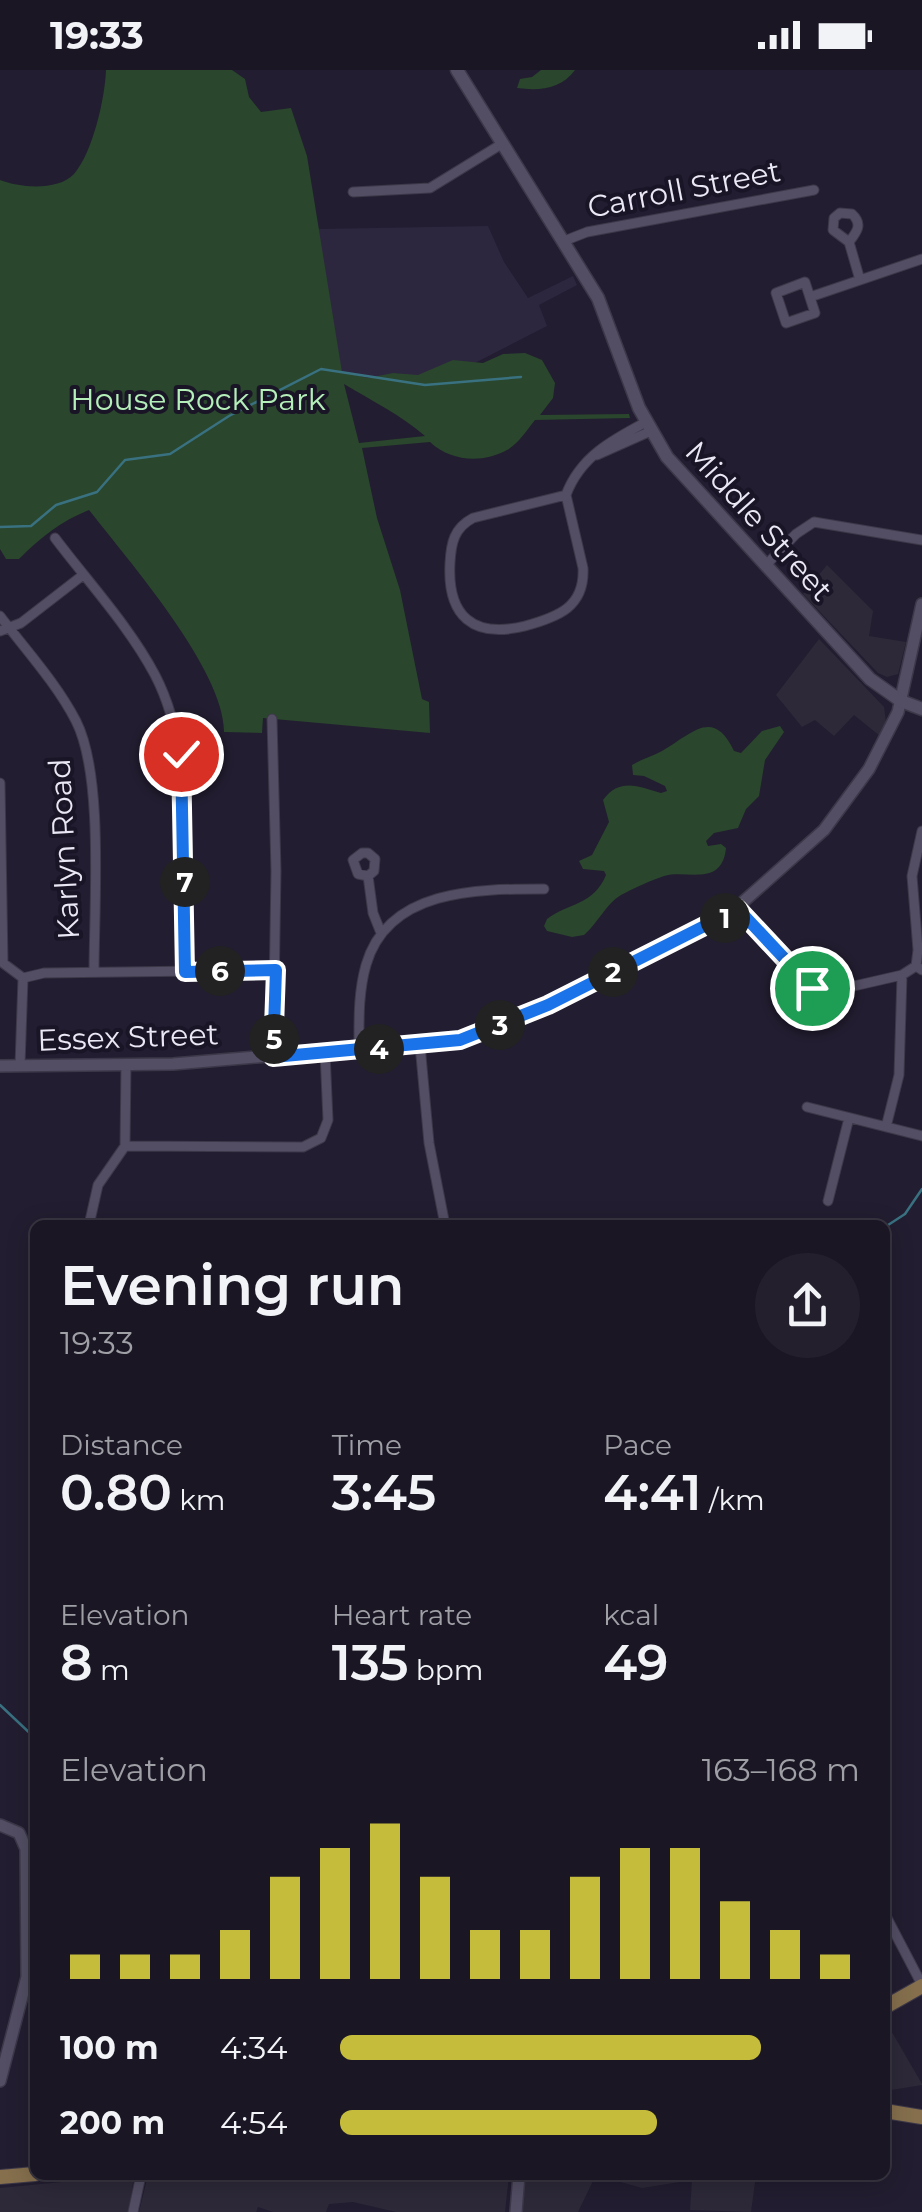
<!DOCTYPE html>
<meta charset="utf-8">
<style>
:root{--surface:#1a1624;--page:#231f2c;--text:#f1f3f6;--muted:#9f9fa6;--line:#383541;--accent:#c6bc3c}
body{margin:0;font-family:Montserrat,sans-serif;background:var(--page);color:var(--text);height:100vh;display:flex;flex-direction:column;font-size:38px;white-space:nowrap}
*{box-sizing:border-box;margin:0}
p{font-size:32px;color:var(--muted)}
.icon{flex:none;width:55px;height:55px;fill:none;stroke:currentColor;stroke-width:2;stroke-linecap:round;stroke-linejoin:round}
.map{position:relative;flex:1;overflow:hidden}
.details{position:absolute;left:30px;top:1150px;width:860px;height:960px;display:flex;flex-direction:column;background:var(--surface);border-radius:15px;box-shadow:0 5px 25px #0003,0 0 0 2px var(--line)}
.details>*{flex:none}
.pin{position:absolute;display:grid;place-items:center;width:85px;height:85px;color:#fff;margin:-42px;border:5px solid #fff;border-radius:50%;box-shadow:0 2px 10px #0007}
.km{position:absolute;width:50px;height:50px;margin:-25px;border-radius:50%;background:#222;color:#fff;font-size:28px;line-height:50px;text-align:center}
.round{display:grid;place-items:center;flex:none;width:105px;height:105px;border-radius:52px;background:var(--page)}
.overview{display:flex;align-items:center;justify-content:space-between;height:170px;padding:0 30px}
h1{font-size:55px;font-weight:600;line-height:75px}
.metrics{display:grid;grid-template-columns:repeat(3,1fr);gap:15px;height:170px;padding:10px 30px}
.metrics div{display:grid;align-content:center}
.metrics b{font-size:50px;font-weight:600}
.metrics small{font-size:28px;font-weight:400}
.metrics p{font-size:28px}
.chart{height:280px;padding:20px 30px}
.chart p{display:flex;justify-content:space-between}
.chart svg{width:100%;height:180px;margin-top:10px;stroke:var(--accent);stroke-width:6}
ul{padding:0 30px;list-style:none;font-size:32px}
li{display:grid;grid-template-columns:160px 120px 1fr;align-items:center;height:75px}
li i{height:25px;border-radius:12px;background:var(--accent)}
.status{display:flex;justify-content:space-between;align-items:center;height:70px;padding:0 50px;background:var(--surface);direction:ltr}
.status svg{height:28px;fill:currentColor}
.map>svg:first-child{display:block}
.commercial{fill:#2d2939}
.built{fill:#2d263f}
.green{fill:#2a462d;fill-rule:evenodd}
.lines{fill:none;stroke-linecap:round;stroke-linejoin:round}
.stream{stroke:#397181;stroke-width:2.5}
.minor-casing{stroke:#3d3849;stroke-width:11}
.tertiary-casing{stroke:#3d3849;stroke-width:14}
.secondary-casing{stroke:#3d3849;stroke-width:15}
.primary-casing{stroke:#3d3849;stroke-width:16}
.minor{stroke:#534e64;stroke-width:9}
.tertiary{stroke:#534e64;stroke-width:11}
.secondary{stroke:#534e64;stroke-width:12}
.primary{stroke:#856f4d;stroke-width:14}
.route-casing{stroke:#fff;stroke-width:20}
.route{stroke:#1a73e8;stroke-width:12}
.labels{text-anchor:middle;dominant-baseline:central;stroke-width:8;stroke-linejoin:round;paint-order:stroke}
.street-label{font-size:30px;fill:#ebe8f5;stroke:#191426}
.park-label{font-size:30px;fill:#b4efb9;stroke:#191426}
</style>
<div class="status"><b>19:33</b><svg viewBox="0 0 49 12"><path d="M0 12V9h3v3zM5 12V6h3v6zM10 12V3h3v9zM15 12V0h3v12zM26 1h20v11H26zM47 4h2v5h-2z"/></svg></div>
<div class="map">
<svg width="922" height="2142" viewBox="0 0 922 2142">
<rect width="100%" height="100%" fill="#221d30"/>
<path class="commercial" d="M827 495 873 541 869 566 906 572 898 604 887 607 878 603 803 524Z
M819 569 884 637 886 652 880 666 854 645 834 666 815 650 802 657 776 625Z
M885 1950 922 2014V2015L885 2021Z
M134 2105 129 2142H0V2118Z
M148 2105H509L505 2142H396L353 2132 329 2134 326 2142H273L258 2137 256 2142H139Z
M524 2105H756L751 2142 690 2140 692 2110 642 2118 596 2105 578 2142H520Z"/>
<path class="built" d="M488 156 504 192 528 228 573 206 577 215 539 235 547 256 430 316 343 311 318 159Z"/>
<path class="green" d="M106 0H232L245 9 249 27 261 42 291 38 307 86 342 302 368 308 393 303 418 305 453 290 483 293 503 284 525 283 542 290 555 313 553 328 540 345 629 344 630 348 535 350C527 360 518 374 507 380 482 394 450 391 430 372L362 378 377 448 400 520 422 629 429 632 430 663 263 648 262 663 224 662C225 601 128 490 89 440 61 451 40 468 19 489H6L0 479V110C20 118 58 121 74 104 93 82 105 28 106 0ZM344 314C372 331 401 345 425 366L359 373Z
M541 0H575C561 19 540 21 517 18L520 9 532 7Z
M780 656 784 662 765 690 759 726 746 739 738 758 714 763 706 771 708 776 721 774 726 778C722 818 686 799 664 806 650 811 634 818 621 825 607 833 597 854 584 865L572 867 547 861 544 856 547 849C568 833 594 835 606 805L604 801 583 799 579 791 592 785 609 752 603 730C620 707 639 717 661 723L667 721 665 716 644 706 633 705 632 695C642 689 653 686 662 681 692 664 713 637 734 681L741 683 762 661Z"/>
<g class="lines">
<path class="stream" d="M0 457 31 456 56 435 97 422 125 390 170 384 229 346 321 299 425 315 521 307
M885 1157 905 1144 922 1119
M0 1635 35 1668"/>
<defs>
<path id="minor" d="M353 122 430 118 500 75
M564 171 587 162 814 120
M849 172C857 162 863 154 852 144L840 143 834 148 833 160 849 172 860 210
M805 212 815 243 786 253 776 223Z
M810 227 922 189
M597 385 651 361
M566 425 583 498C585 537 558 547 525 556 473 569 447 546 450 493 451 473 454 458 473 448L566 425C580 387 612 370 646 352
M55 468C89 513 129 556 155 605 198 687 185 811 185 902
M765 496 796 464 814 452 922 470
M0 546C26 580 57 614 76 651 104 706 94 837 94 902
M0 561 21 553 83 505
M272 649 276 801 273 987
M0 713 3 893 23 908
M368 806 374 801 375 789 368 783H362L353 790 358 804 368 806 373 843 381 863
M738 839 802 910 817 920 841 919 902 905 916 896 922 900
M916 896 918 880 912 806 922 761
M23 908 44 903 276 900
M420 975 429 1073 445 1155
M359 980C359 952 358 923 366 895 388 818 479 819 544 819
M20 995 23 908
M807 1037 922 1066
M886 1057 899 1005 902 905
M125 1076 303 1077 321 1068 328 1050 325 983
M828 1131 849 1048
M89 1155 98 1115 125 1076 126 994
M885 1844 922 1915
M133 2142 141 2105"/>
<path id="tertiary" d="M0 996 173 994 460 970 548 935 726 847 824 760 869 699 898 642 922 534
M0 1755 19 1763 26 1779 27 1907 0 2011
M516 2142 519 2105"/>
<path id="secondary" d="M457 0 598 228 639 338 667 387 870 609 901 631 922 639"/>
<path id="primary" d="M885 1937 922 1916
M885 2041 922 2047
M0 2107 35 2104"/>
</defs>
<use href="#minor" class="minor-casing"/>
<use href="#tertiary" class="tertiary-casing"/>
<use href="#secondary" class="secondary-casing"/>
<use href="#primary" class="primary-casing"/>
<use href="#minor" class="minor"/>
<use href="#tertiary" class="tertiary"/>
<use href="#secondary" class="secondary"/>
<use href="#primary" class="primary"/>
</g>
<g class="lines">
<defs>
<path id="route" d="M181 684 185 902 276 900 273 987 460 970 548 935 738 839 812 918"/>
</defs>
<use href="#route" class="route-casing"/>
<use href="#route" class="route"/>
</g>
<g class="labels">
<g class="street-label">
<text transform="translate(684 119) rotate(-11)">Carroll Street</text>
<text transform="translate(759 451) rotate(48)">Middle Street</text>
<text transform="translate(64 779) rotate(-93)">Karlyn Road</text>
<text transform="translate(128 967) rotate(-2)">Essex Street</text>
</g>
<g class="park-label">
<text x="198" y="329">House Rock Park</text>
</g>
</g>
</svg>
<div class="pin" style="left:812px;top:918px;background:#1e9e55"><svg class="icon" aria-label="arrive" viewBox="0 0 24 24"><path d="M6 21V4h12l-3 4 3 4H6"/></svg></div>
<div class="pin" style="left:181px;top:684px;background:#d93025"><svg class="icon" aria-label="check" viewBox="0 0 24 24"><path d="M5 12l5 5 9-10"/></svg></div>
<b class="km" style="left:725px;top:848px">1</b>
<b class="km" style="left:613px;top:902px">2</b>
<b class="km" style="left:500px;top:955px">3</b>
<b class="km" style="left:379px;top:979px">4</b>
<b class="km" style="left:274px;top:969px">5</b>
<b class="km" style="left:220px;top:901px">6</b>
<b class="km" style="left:185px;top:812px">7</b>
<section class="details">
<div class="overview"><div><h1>Evening run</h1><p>19:33</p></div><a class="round"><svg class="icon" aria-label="share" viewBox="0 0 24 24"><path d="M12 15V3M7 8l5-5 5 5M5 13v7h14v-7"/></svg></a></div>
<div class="metrics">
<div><p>Distance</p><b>0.80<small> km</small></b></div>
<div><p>Time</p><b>3:45</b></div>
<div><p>Pace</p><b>4:41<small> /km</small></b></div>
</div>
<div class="metrics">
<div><p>Elevation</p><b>8<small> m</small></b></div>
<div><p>Heart rate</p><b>135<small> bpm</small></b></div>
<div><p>kcal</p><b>49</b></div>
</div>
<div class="chart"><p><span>Elevation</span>163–168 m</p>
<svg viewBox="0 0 160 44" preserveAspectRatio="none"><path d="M5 44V38M15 44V38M25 44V38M35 44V32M45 44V19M55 44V12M65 44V6M75 44V19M85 44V32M95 44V32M105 44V19M115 44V12M125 44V12M135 44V25M145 44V32M155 44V38"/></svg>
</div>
<ul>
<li><b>100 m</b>4:34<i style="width:81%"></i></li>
<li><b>200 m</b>4:54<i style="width:61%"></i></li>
</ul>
</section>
</div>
